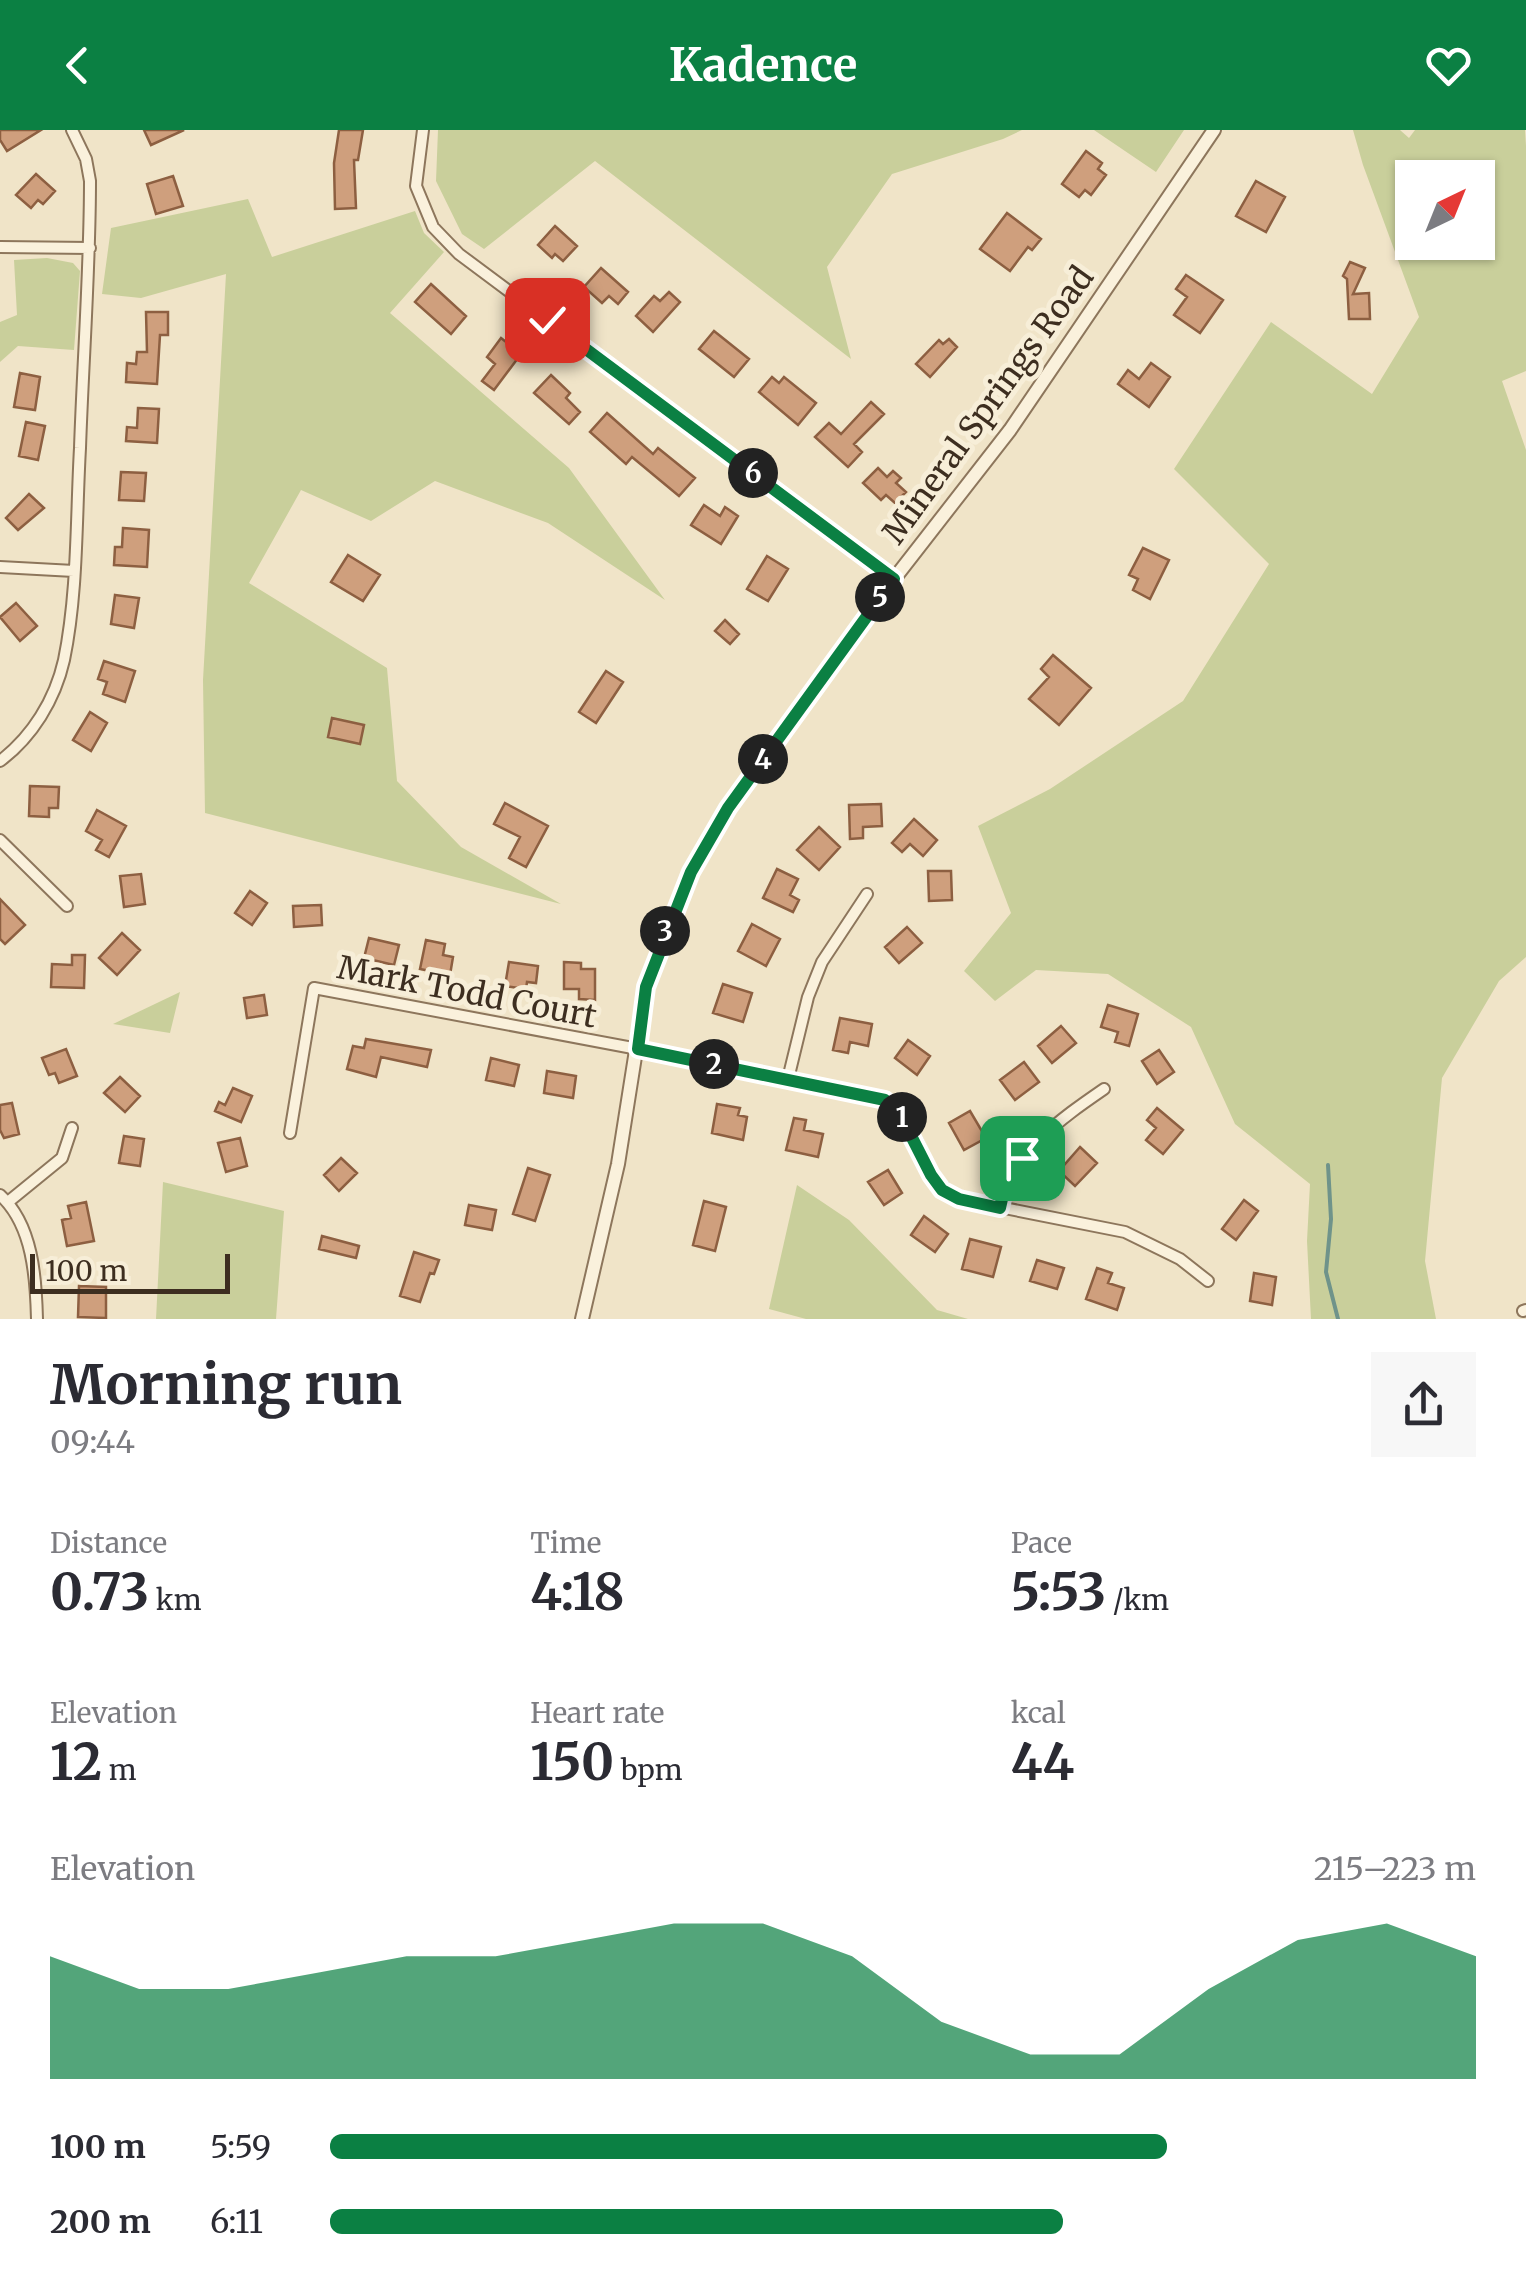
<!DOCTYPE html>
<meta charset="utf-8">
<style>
:root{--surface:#fff;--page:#f7f7f7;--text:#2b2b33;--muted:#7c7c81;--accent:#0b8043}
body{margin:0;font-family:Merriweather,serif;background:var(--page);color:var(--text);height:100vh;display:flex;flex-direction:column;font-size:38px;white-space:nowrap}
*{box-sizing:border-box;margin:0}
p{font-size:32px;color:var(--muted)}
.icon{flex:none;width:55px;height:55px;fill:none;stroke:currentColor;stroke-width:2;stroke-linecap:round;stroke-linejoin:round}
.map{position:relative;height:1189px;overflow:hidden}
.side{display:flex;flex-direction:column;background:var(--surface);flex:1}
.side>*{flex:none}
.needle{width:65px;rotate:43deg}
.tools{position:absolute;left:1395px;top:30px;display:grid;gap:20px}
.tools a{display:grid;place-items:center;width:100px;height:100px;border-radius:0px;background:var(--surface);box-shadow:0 2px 8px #0004;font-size:50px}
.scale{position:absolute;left:30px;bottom:25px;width:200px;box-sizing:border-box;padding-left:10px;border:5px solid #3d2e20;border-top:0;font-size:28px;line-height:35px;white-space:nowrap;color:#3d2e20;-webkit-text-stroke:8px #f7eed8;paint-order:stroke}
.pin{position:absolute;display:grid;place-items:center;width:85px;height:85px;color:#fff;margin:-42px;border-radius:20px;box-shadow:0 5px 15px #0006}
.km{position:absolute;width:50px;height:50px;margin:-25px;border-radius:50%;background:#222;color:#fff;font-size:28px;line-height:50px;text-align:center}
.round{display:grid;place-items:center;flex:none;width:105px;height:105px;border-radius:0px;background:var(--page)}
.head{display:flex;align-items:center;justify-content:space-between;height:170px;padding:0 50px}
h1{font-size:55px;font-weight:700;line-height:75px}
.stats{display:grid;grid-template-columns:repeat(3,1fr);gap:15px;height:170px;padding:10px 50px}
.stats div{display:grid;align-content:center}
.stats b{font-size:50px;font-weight:700}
.stats small{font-size:28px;font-weight:400}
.stats p{font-size:28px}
.chart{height:280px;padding:20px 50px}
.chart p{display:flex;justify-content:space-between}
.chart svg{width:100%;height:180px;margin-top:10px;fill:var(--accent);opacity:.7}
ul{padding:0 50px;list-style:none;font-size:32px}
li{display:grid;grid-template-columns:160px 120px 1fr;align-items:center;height:75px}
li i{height:25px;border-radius:12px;background:var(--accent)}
header{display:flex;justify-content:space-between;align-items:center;height:130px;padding:0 50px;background:var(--accent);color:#fff;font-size:45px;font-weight:700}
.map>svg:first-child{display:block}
.green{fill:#c9cf9b;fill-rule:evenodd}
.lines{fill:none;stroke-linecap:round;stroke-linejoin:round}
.stream{stroke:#6f938a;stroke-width:4}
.building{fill:#cf9f7d;stroke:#8d5f41;stroke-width:2.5}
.minor-casing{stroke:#8d765c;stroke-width:14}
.tertiary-casing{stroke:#8d765c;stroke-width:16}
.minor{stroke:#faf1dc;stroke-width:10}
.tertiary{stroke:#faf1dc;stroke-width:12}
.route-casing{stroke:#fff;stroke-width:20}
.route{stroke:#0b8043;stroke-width:12}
.labels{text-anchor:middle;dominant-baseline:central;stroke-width:10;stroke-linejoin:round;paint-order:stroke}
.street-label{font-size:32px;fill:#3d2e20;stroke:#f7eed8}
</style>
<header><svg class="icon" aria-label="back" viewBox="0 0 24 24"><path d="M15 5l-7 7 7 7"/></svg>Kadence<svg class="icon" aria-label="heart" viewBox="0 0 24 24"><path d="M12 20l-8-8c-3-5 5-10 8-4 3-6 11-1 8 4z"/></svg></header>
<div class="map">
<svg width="1526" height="1189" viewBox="0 0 1526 1189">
<rect width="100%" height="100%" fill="#f0e4c8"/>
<path class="green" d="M438 0H1022L1003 9 892 44 827 137 851 229 595 31 484 119 462 104 436 51Z
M1094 0H1184L1156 42Z
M1353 0H1400L1409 8 1415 0H1525L1526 16V241L1502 251 1526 320V827L1499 851 1442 948 1425 1131 1436 1189H1311L1307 1111 1310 1054 1235 994 1191 897 1108 844 1036 840 995 871 964 841 1011 783 978 696 1050 659 1183 571 1269 434 1174 339 1271 192 1372 264 1419 187 1363 35ZM1412 48H1478V112H1412Z
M248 69 272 127 415 81 424 103 444 122 390 183 569 338 665 470 548 393 435 351 371 391 301 360 249 453 387 538 397 651 461 717 561 774 205 683 203 550 226 144 141 168 102 164 111 98Z
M47 128 73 133 80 141 74 220 18 216 0 232V192L17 185 14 130Z
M180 862 170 903 113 894Z
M163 1052 284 1081 276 1189H156Z
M797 1055 849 1090 937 1180 968 1189H806L769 1179Z"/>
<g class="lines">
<path class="stream" d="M1328 1035 1331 1089 1326 1142 1338 1189"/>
</g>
<path class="building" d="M0 0H41L7 21 0 10Z
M144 0H184L151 15Z
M339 0H363L358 30H354L356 78 335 79 334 33Z
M1086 21 1102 33 1098 39 1106 45 1091 65 1085 60 1079 67 1062 54Z
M36 44 55 61 43 74 38 70 31 78 16 65Z
M173 46 183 76 156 84 147 54Z
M1256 51 1285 67 1266 102 1236 86Z
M1007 83 1041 109 1032 120 1028 117 1010 141 980 119Z
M555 96 577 116 563 131 555 124 552 128 538 115Z
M1350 132 1365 138 1353 164 1369 163 1370 189H1349L1347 149 1343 146Z
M601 138 628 162 618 174 609 166 602 173 584 157Z
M1186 145 1223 170 1200 203 1174 185 1187 167 1176 159Z
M431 154 466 186 451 204 415 172Z
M669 162 680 172 653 202 636 186 654 166 660 171Z
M146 182H168V205H160L157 254 126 252 127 233 136 234 137 222H147Z
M714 201 749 229 734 247 699 219Z
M501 208 521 224 494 260 482 251 495 234 487 227Z
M949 209 957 217 930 247 916 234 939 210 943 214Z
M1151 233 1170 247 1149 277 1118 254 1128 240 1139 249Z
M20 243 40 247 35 280 14 277Z
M551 245 570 263 566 268 580 282 569 294 534 263Z
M772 247 779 253 784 247 816 273 798 295 759 262Z
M871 272 884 284 854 314 862 322 848 337 815 307 829 293 841 304Z
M138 278 159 279 157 313 126 311 127 297 137 298Z
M607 283 653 324 658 318 695 348 679 366 632 327 626 334 590 302Z
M26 292 45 296 38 330 19 326Z
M878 338 887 347 893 341 901 348 896 353 906 362 895 373 886 365 881 370 863 353Z
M121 342 146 343 144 371 119 370Z
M29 364 44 378 18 400 6 388Z
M704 375 720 386 725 377 738 386 721 414 691 395Z
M123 398 149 400 147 437 114 435 115 417H122Z
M1143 418 1169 430 1150 469 1133 460 1138 449 1129 445Z
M348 425 380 445 363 471 331 452Z
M767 426 788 439 768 471 747 459Z
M115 465 139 468 134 498 111 494Z
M16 473 37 496 20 511 0 487Z
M725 490 739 504 730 514 715 501Z
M1053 525 1091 558 1059 595 1029 569 1049 547 1041 539Z
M104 531 135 541 125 572 103 564 107 552 98 549Z
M606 541 623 552 596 593 579 582Z
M90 582 107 593 91 621 73 610Z
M332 588 364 595 360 614 328 607Z
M30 656 59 657 58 678H49V687L29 686Z
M505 673 548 696 526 737 509 728 520 707 494 694Z
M881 674 882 696 863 697V708L850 709 849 675Z
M97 680 126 696 109 727 96 720 102 710 86 701Z
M914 689 937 710 923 726 910 714 902 722 892 713Z
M819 697 840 717 819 740 797 720Z
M777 739 798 749 790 765 799 770 793 782 763 768Z
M928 741H951L952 770 929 771Z
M141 744 145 774 124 777 120 746Z
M250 761 267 773 252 795 235 783Z
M0 769 25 795 5 814 0 809Z
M321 775 322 795 294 797 293 776Z
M752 794 780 809 766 836 738 821Z
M907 797 922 813 899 833 885 817Z
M122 803 140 820 117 845 99 828Z
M369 808 399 815 394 835 364 828Z
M426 810 445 814 443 825 453 827 450 845 420 839Z
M72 825H85L84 858 51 857 52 834 72 835Z
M509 832 538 836 536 853 527 852 526 859 505 856Z
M564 832 581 833V839H595V870L579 869V859H564Z
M723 854 752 863 743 892 713 883Z
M264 865 267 885 247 888 244 868Z
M1108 875 1138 884 1129 916 1115 912 1118 902 1101 897Z
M840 888 872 894 868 916 850 912 848 923 833 920Z
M1061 896 1076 913 1052 933 1038 916Z
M366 909 431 920 427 937 381 927 376 947 347 939 353 916 364 918Z
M908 910 930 926 917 945 895 928Z
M66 919 77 946 59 953 55 943 49 945 42 928Z
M1159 920 1174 942 1157 954 1142 931Z
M491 928 519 935 514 956 486 950Z
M1024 932 1039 952 1015 970 1000 950Z
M547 941 576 946 573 968 544 963Z
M120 947 140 966 125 982 104 963Z
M233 958 252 966 241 992 215 981 219 972 225 975Z
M12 973 19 1004 4 1008 0 1000V975Z
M717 974 740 978 738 985 747 987 743 1010 712 1003Z
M1157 978 1183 1000 1163 1024 1146 1010 1156 998 1147 990Z
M970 981 986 1008 964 1020 949 993Z
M794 988 806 990 804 1000 823 1004 818 1027 786 1020Z
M124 1006 144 1009 140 1036 119 1033Z
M240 1008 247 1036 226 1042 218 1013Z
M1080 1017 1097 1033 1075 1056 1059 1041Z
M341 1028 357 1043 339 1061 324 1045Z
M528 1038 550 1045 535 1091 513 1084Z
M888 1040 902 1063 884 1075 868 1052Z
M1244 1070 1258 1081 1236 1110 1222 1099Z
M704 1071 726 1077 715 1121 693 1115Z
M86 1072 94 1111 67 1116 62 1090 71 1088 68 1076Z
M469 1075 496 1080 492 1100 465 1095Z
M924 1086 948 1104 935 1122 911 1105Z
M322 1106 359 1116 356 1128 319 1119Z
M970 1109 1001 1117 993 1147 962 1139Z
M414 1122 439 1130 434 1144 430 1143 420 1172 400 1166Z
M1037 1130 1064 1138 1057 1159 1030 1151Z
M1097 1138 1112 1143 1108 1153 1124 1158 1117 1180 1086 1169Z
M1254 1143 1276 1147 1272 1175 1250 1171Z
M79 1156 106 1157V1188L78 1187Z"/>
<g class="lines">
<defs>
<path id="minor" d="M423 0 416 56 433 97 459 124 894 449
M0 117 90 118
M0 437 74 441
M0 631C32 607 55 570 64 530 78 462 76 388 80 318 83 229 90 140 90 51L86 29 72 0
M0 710 67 776
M788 949 808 867 822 832 867 764
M290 1003 314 858 638 919 885 970C897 983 908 994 916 1010 929 1035 933 1054 959 1069L1125 1102 1180 1129 1208 1151
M0 1065C33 1095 36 1148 37 1189
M8 1072 62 1028 72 998
M1000 1078C1014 1021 1059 990 1104 959
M1523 1181 1526 1180"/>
<path id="tertiary" d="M582 1189 618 1034 646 857 691 742 725 682 894 449 1010 300 1214 0"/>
</defs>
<use href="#minor" class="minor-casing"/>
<use href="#tertiary" class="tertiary-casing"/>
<use href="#minor" class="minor"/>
<use href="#tertiary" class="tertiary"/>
</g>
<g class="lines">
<defs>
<path id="route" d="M547 190 894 449 728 678 691 742 646 857 638 919 885 970 902 988 931 1045 942 1060 959 1069 1000 1078 1004 1060 1022 1028"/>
</defs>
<use href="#route" class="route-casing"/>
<use href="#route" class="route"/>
</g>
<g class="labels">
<g class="street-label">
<text transform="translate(988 275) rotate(-54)">Mineral Springs Road</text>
<text transform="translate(467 862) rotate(11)">Mark Todd Court</text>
</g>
</g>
</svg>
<div class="tools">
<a><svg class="needle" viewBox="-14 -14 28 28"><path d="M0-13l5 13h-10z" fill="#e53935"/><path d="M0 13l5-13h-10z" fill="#7c7c81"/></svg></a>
</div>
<div class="scale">100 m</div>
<div class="pin" style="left:1022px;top:1028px;background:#1e9e55"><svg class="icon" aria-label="arrive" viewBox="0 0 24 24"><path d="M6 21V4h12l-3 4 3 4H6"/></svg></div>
<div class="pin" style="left:547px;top:190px;background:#d93025"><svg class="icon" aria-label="check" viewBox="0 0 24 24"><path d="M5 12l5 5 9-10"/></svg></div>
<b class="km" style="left:902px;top:987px">1</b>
<b class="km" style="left:714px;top:934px">2</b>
<b class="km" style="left:665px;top:801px">3</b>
<b class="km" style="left:763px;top:629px">4</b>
<b class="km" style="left:880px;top:467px">5</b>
<b class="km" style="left:753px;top:343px">6</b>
</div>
<section class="side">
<div class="head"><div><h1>Morning run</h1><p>09:44</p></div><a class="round"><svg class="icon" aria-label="share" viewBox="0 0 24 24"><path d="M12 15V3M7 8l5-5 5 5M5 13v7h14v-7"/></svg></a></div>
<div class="stats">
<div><p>Distance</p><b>0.73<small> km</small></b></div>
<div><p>Time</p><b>4:18</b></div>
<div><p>Pace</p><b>5:53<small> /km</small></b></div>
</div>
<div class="stats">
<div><p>Elevation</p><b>12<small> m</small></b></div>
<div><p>Heart rate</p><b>150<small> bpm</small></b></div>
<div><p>kcal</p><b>44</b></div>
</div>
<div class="chart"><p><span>Elevation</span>215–223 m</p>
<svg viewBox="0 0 160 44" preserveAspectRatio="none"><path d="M0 44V14L10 22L20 22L30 18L40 14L50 14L60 10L70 6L80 6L90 14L100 30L110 38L120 38L130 22L140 10L150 6L160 14V44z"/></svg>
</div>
<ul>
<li><b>100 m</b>5:59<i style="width:73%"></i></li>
<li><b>200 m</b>6:11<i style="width:64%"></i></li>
</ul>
</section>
